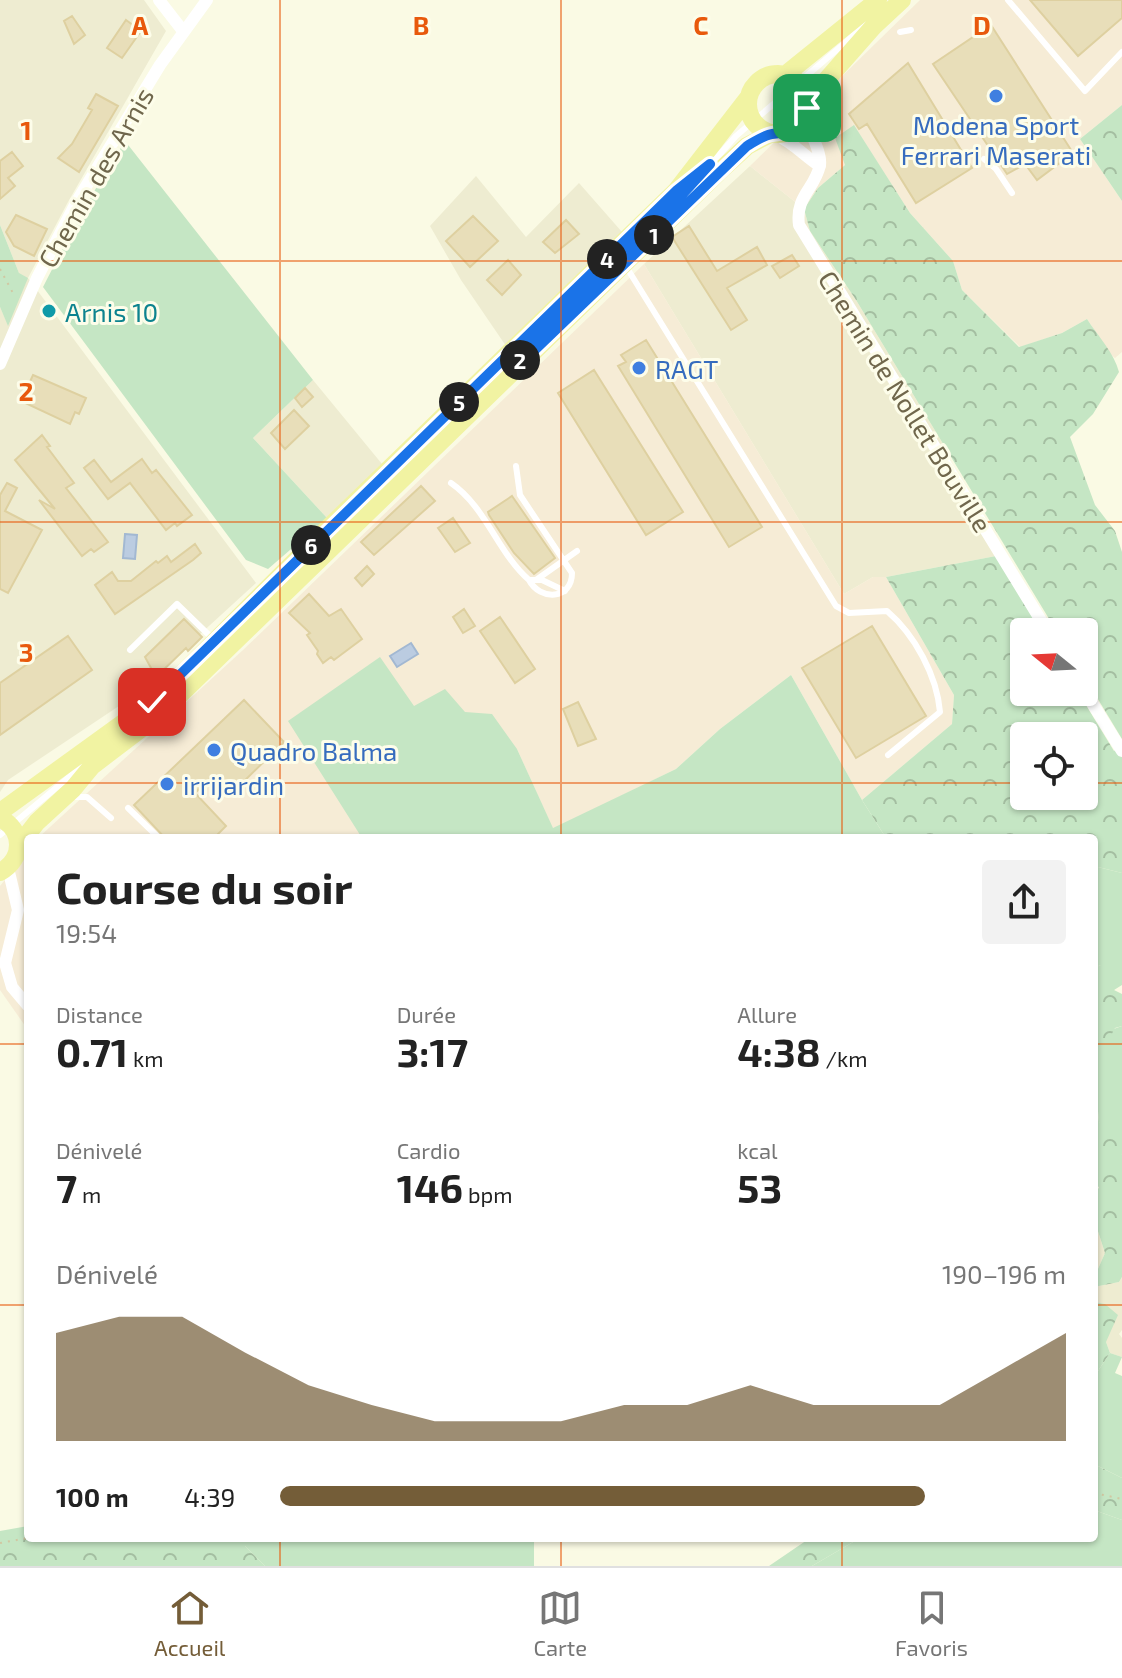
<!DOCTYPE html>
<html lang="fr">
<meta charset="utf-8">
<style>
:root{--surface:#fff;--page:#f2f2f2;--text:#222;--muted:#767676;--line:#e0e0e0;--accent:#745d38}
body{margin:0;font-family:"Exo 2",sans-serif;background:var(--page);color:var(--text);height:100vh;display:flex;flex-direction:column;font-size:30px;white-space:nowrap}
*{box-sizing:border-box;margin:0}
p{font-size:26px;color:var(--muted)}
.icon{flex:none;width:44px;height:44px;fill:none;stroke:currentColor;stroke-width:2;stroke-linecap:round;stroke-linejoin:round}
.map{position:relative;flex:1;overflow:hidden}
.panel{position:absolute;left:24px;top:834px;width:1074px;height:708px;display:flex;flex-direction:column;background:var(--surface);border-radius:8px;box-shadow:0 2px 6px #0004}
.panel>*{flex:none}
.needle{width:52px;rotate:288deg}
.controls{position:absolute;left:1010px;top:618px;display:grid;gap:16px}
.controls a{display:grid;place-items:center;width:88px;height:88px;border-radius:8px;background:var(--surface);box-shadow:0 2px 6px #0004;font-size:40px}
.pin{position:absolute;display:grid;place-items:center;width:68px;height:68px;color:#fff;margin:-34px;border-radius:16px;box-shadow:0 4px 12px #0006}
.km{position:absolute;width:40px;height:40px;margin:-20px;border-radius:50%;background:#222;color:#fff;font-size:22px;line-height:40px;text-align:center}
.round{display:grid;place-items:center;flex:none;width:84px;height:84px;border-radius:8px;background:var(--page)}
.head{display:flex;align-items:center;justify-content:space-between;height:136px;padding:0 32px}
h1{font-size:44px;font-weight:700;line-height:60px}
.stats{display:grid;grid-template-columns:repeat(3,1fr);gap:12px;height:136px;padding:8px 32px}
.stats div{display:grid;align-content:center}
.stats b{font-size:40px;font-weight:700}
.stats small{font-size:22px;font-weight:400}
.stats p{font-size:22px}
.chart{height:224px;padding:16px 32px}
.chart p{display:flex;justify-content:space-between}
.chart svg{width:100%;height:144px;margin-top:8px;fill:var(--accent);opacity:.7}
ul{padding:0 32px;list-style:none;font-size:26px}
li{display:grid;grid-template-columns:128px 96px 1fr;align-items:center;height:60px}
li i{height:20px;border-radius:10px;background:var(--accent)}
.tab-bar{display:flex;justify-content:space-around;align-items:center;height:112px;border-top:2px solid var(--line);background:var(--surface);font-size:22px;color:var(--muted)}
.tab-bar a{display:grid;justify-items:center;gap:4px}
.tab-bar .current{color:var(--accent)}
.map>svg:first-child{display:block}
.residential{fill:#eeecd1}
.commercial{fill:#f6ecd6}
.grass{fill:#c5e6c4}
.forest{fill:url(#forest-crowns);fill-rule:evenodd}
.water{fill:#bbcce1;stroke:#a2b8d2;stroke-width:2}
.building{fill:#e8deb9;stroke:#ded0a0;stroke-width:2}
.lines{fill:none;stroke-linecap:round;stroke-linejoin:round}
.path{stroke:#d1c7a2;stroke-width:2;stroke-dasharray:2 6;stroke-linecap:butt}
.lane{stroke:#fff;stroke-width:6}
.street{stroke:#fff;stroke-width:12}
.primary{stroke:#f1f3a2;stroke-width:18}
.route-casing{stroke:#fff;stroke-width:16}
.route{stroke:#1a73e8;stroke-width:10}
.grid{fill:none;stroke:#e8590c;stroke-width:2;stroke-opacity:0.55}
.shop-dot{fill:#3f7fe0;stroke:#fdfdea;stroke-width:3}
.culture-dot{fill:#0f9aa8;stroke:#fdfdea;stroke-width:3}
.labels{text-anchor:middle;dominant-baseline:central;stroke-width:6;stroke-linejoin:round;paint-order:stroke}
.shop-label{font-size:26px;fill:#366cbe;stroke:#fdfdea;text-anchor:start}
.street-label{font-size:26px;fill:#70674c;stroke:#fdfdea}
.culture-label{font-size:26px;fill:#0d838f;stroke:#fdfdea;text-anchor:start}
.grid-label{font-size:26px;text-anchor:middle;font-weight:bold;fill:#e8590c;stroke:#fdfdea;stroke-width:6;stroke-linejoin:round;paint-order:stroke}
</style>
<div class="map">
<svg width="1122" height="1566" viewBox="0 0 1122 1566">
<defs>
<pattern id="forest-crowns" width="20" height="18" patternUnits="userSpaceOnUse" patternTransform="scale(2)"><rect width="20" height="18" fill="#c5e6c4"/><path d="M2 6a3 3 0 1 1 6 0M12 15a3 3 0 1 1 6 0" fill="none" stroke="#a4bea1"/></pattern>
</defs>
<rect width="100%" height="100%" fill="#fafae4"/>
<path class="residential" d="M0 0H144L166 31 68 202 28 278 256 583 128 700 8 780 0 792V307L8 325 19 273 0 225Z
M750 166 804 209 810 231 856 300 951 457 943 459 996 556 886 577H873L844 594 644 264Z
M476 176 526 237 579 183 622 232 506 346 461 280 430 226Z
M313 380 382 464 327 518 253 438Z
M1094 1219 1105 1253 1094 1278Z
M1122 1277V1330L1119 1334 1122 1338V1357L1110 1353 1106 1342 1105 1304 1094 1302V1287L1119 1282Z"/>
<path class="commercial" d="M920 0H1122V105L1080 139 1122 201V352L1115 358 1110 354 1087 319 1062 333 1020 347 962 290 953 261 910 213 854 126 845 165 818 188 804 209 750 166Z
M644 264 844 594 873 577H886L954 695 952 724 862 800 791 675 720 729 676 769 553 829 517 749 360 834 362 838H38L243 650Z
M28 851V1030L0 990V886Z"/>
<path class="grass" d="M125 141 313 380 253 438 327 518 268 569 246 560 43 287 82 211Z
M0 225 19 273 28 278 8 326 0 307Z
M380 657 414 706 445 689 465 712 492 714 517 749 553 828 676 769 720 729 791 675 862 800 886 838H362L288 721Z
M1094 866 1122 873V985L1114 990 1100 965 1094 969Z
M1122 1026V1155L1099 1122 1097 1101 1094 1097V1036Z
M1110 1353 1122 1357 1115 1373 1122 1376V1478L1094 1464V1377Z
M1094 1510 1122 1520V1566H812L860 1538H969L975 1542 978 1538 1029 1540 1033 1538H1094Z
M245 1538H534V1566H265L245 1546Z"/>
<path class="forest" d="M1122 105V201L1080 139Z
M854 125 910 213 953 261 962 290 1019 347 1062 333 1087 319C1098 336 1114 353 1119 372L1093 414 1070 437 1095 505 1115 531 1122 552V739L1084 676V632H1057L856 300 810 231 804 209 818 188 845 165 835 138Z
M996 556 1042 632H1024V692H1078L1114 751 1122 745V873L1094 866V838H886L862 800 952 724 954 695 886 577ZM1024 736H1084V796H1024Z
M1100 965 1120 977 1114 990 1122 994V1026L1115 1028 1107 1043 1094 1036V969Z
M1094 1097 1097 1101 1099 1122 1117 1133 1122 1155V1277L1119 1282 1094 1287V1278L1105 1253 1094 1219V1191L1099 1188 1094 1178Z
M1094 1302 1105 1304 1118 1315 1106 1342 1110 1353 1094 1377Z
M1094 1464 1122 1478V1520L1094 1510Z
M28 1526V1538H245V1546L265 1566H0V1531Z
M810 1538H860L812 1566H769Z"/>
<path class="water" d="M125 534 137 535 135 559 123 558Z
M411 643 418 654 397 667 390 656Z"/>
<path class="building" d="M1030 0H1122V18L1078 56Z
M72 16 85 35 74 44 64 21Z
M126 20 141 31 122 58 107 48Z
M991 25 1073 153 1037 180 1025 164 1007 174 933 64Z
M908 63 972 168 916 203 867 124 859 129 849 114Z
M96 94 118 106 79 172 58 158 72 144 92 110 88 108Z
M12 152 23 166 8 178 15 186 0 199V161Z
M16 215 47 229 34 256 14 246 6 232Z
M473 216 498 241 470 267 446 241Z
M566 220 579 234 555 253 543 242Z
M689 226 717 271 757 247 767 265 727 288 747 320 731 330 672 237Z
M792 255 799 266 780 278 772 266Z
M508 260 521 275 502 295 487 280Z
M646 340 762 527 729 547 618 366 626 362 621 355Z
M594 370 683 512 646 535 558 393Z
M33 375 86 398 79 414 75 412 70 424 21 401Z
M305 388 313 397 302 407 295 398Z
M294 410 309 426 285 449 271 433Z
M42 435 50 446 47 447 74 483 66 488 108 542 94 552 91 549 82 556 39 500 55 509 15 460Z
M142 459 152 473 156 470 192 515 177 526 175 523 166 530 130 483 108 499 84 468 94 460 111 482Z
M7 483 17 488 5 511 42 530 8 593 0 589V495Z
M421 486 435 501 374 555 361 542Z
M512 496 555 558 534 574 514 553 489 515 488 512Z
M453 518 470 543 455 552 438 528Z
M195 544 201 553 193 560 115 614 95 585 112 572 118 581H131L156 561 158 563 167 556 171 562Z
M367 566 374 574 362 586 355 578Z
M309 594 329 616 341 609 362 639 334 660 331 657 323 663 317 654 318 651 307 635 310 633 289 613Z
M464 609 475 626 463 633 453 617Z
M500 617 535 669 515 683 480 631Z
M184 619 202 637 188 651 186 648 156 677 145 657Z
M872 626 926 716 856 758 802 668Z
M68 636 92 670 0 735V683Z
M244 700 284 742 231 794 213 776 195 793 226 826 214 838H165L134 805Z
M578 702 596 739 578 746 563 709Z"/>
<g class="lines">
<path class="path" d="M0 269 14 295
M1094 1493 1122 1499
M0 1543 28 1538"/>
<path class="lane" d="M1008 0 1085 91 1122 52
M900 32 911 30
M984 159 996 169 1012 193
M686 192 736 136 846 42 867 21
M627 268 836 606 849 613 887 611C915 635 937 676 940 712L888 755
M516 466 520 495 572 573C572 600 540 601 529 580
M451 483C486 507 498 553 529 580H536L577 551
M536 580H542L565 591
M130 650 177 604 213 639
M68 797H87L111 818
M128 808 159 838
M0 835 81 767"/>
<path class="street" d="M159 0 183 31
M806 115C808 132 822 151 820 165 815 189 795 196 799 225L1048 632
M776 135C794 143 804 156 820 166
M0 364 37 278 77 201 160 65 207 0
M1084 690 1122 751
M8 868 18 910 5 963 12 987 28 1006"/>
<path class="primary" d="M748 104a30 30 0 1 1 60 0a30 30 0 1 1-60 0Z
M785 75 878 0
M807 102 873 27 902 0
M0 812 152 702 175 681 327 529 676 191 748 98
M0 818C24 830 24 859 0 872
M19 845 37 822 73 789 92 766 159 715 723 168 747 146 770 134"/>
</g>
<g class="lines">
<defs>
<path id="route" d="M152 702 676 191 710 164 667 211 528 347 514 370 747 146C754 142 764 135 772 134 790 132 802 129 807 108"/>
</defs>
<use href="#route" class="route-casing"/>
<use href="#route" class="route"/>
</g>
<path class="grid" d="M280 0V838M561 0V838M842 0V838M0 261H1122M0 522H1122M0 783H1024M1084 783H1122M0 1044H28M1094 1044H1122M0 1305H28M1094 1305H1122M280 1538V1566M561 1538V1566M842 1538V1566"/>
<g class="shop-dot">
<circle cx="996" cy="96" r="8"/>
<circle cx="639" cy="368" r="8"/>
<circle cx="214" cy="750" r="8"/>
<circle cx="167" cy="784" r="8"/>
</g>
<circle class="culture-dot" cx="49" cy="311" r="8"/>
<g class="labels">
<g class="shop-label">
<text x="996" y="124" text-anchor="middle">Modena Sport<tspan x="996" dy="30">Ferrari Maserati</tspan></text>
<text x="655" y="368">RAGT</text>
<text x="230" y="750">Quadro Balma</text>
<text x="183" y="784">irrijardin</text>
</g>
<g class="street-label">
<text transform="translate(95 177) rotate(-60)">Chemin des Arnis</text>
<text transform="translate(906 401) rotate(58)">Chemin de Nollet Bouville</text>
</g>
<g class="culture-label">
<text x="65" y="311">Arnis 10</text>
</g>
</g>
<g class="grid-label">
<text x="140" y="35">A</text>
<text x="421" y="35">B</text>
<text x="701" y="35">C</text>
<text x="982" y="35">D</text>
<text x="26" y="140">1</text>
<text x="26" y="401">2</text>
<text x="26" y="662">3</text>
</g>
</svg>
<div class="controls">
<a><svg class="needle" viewBox="-14 -14 28 28"><path d="M0-13l5 13h-10z" fill="#e53935"/><path d="M0 13l5-13h-10z" fill="#767676"/></svg></a>
<a><svg class="icon" aria-label="locate" viewBox="0 0 24 24"><circle cx="12" cy="12" r="6"/><path d="M12 2v4M12 18v4M2 12h4M18 12h4"/></svg></a>
</div>
<div class="pin" style="left:807px;top:108px;background:#1e9e55"><svg class="icon" aria-label="arrive" viewBox="0 0 24 24"><path d="M6 21V4h12l-3 4 3 4H6"/></svg></div>
<div class="pin" style="left:152px;top:702px;background:#d93025"><svg class="icon" aria-label="check" viewBox="0 0 24 24"><path d="M5 12l5 5 9-10"/></svg></div>
<b class="km" style="left:654px;top:235px">1</b>
<b class="km" style="left:520px;top:360px">2</b>
<b class="km" style="left:607px;top:259px">4</b>
<b class="km" style="left:459px;top:402px">5</b>
<b class="km" style="left:311px;top:545px">6</b>
<section class="panel">
<div class="head"><div><h1>Course du soir</h1><p>19:54</p></div><a class="round"><svg class="icon" aria-label="share" viewBox="0 0 24 24"><path d="M12 15V3M7 8l5-5 5 5M5 13v7h14v-7"/></svg></a></div>
<div class="stats">
<div><p>Distance</p><b>0.71<small> km</small></b></div>
<div><p>Durée</p><b>3:17</b></div>
<div><p>Allure</p><b>4:38<small> /km</small></b></div>
</div>
<div class="stats">
<div><p>Dénivelé</p><b>7<small> m</small></b></div>
<div><p>Cardio</p><b>146<small> bpm</small></b></div>
<div><p>kcal</p><b>53</b></div>
</div>
<div class="chart"><p><span>Dénivelé</span>190–196 m</p>
<svg viewBox="0 0 160 44" preserveAspectRatio="none"><path d="M0 44V11L10 6L20 6L30 17L40 27L50 33L60 38L70 38L80 38L90 33L100 33L110 27L120 33L130 33L140 33L150 22L160 11V44z"/></svg>
</div>
<ul>
<li><b>100 m</b>4:39<i style="width:82%"></i></li>
</ul>
</section>
</div>
<nav class="tab-bar">
<a class="current"><svg class="icon" aria-label="home" viewBox="0 0 24 24"><path d="M3 11l9-7 9 7M6 9v11h12V9"/></svg>Accueil</a>
<a><svg class="icon" aria-label="map" viewBox="0 0 24 24"><path d="M3 6l6-2 6 2 6-2v14l-6 2-6-2-6 2zM9 4v14M15 6v14"/></svg>Carte</a>
<a><svg class="icon" aria-label="saved" viewBox="0 0 24 24"><path d="M7 4h10v16l-5-4-5 4z"/></svg>Favoris</a>
</nav>
